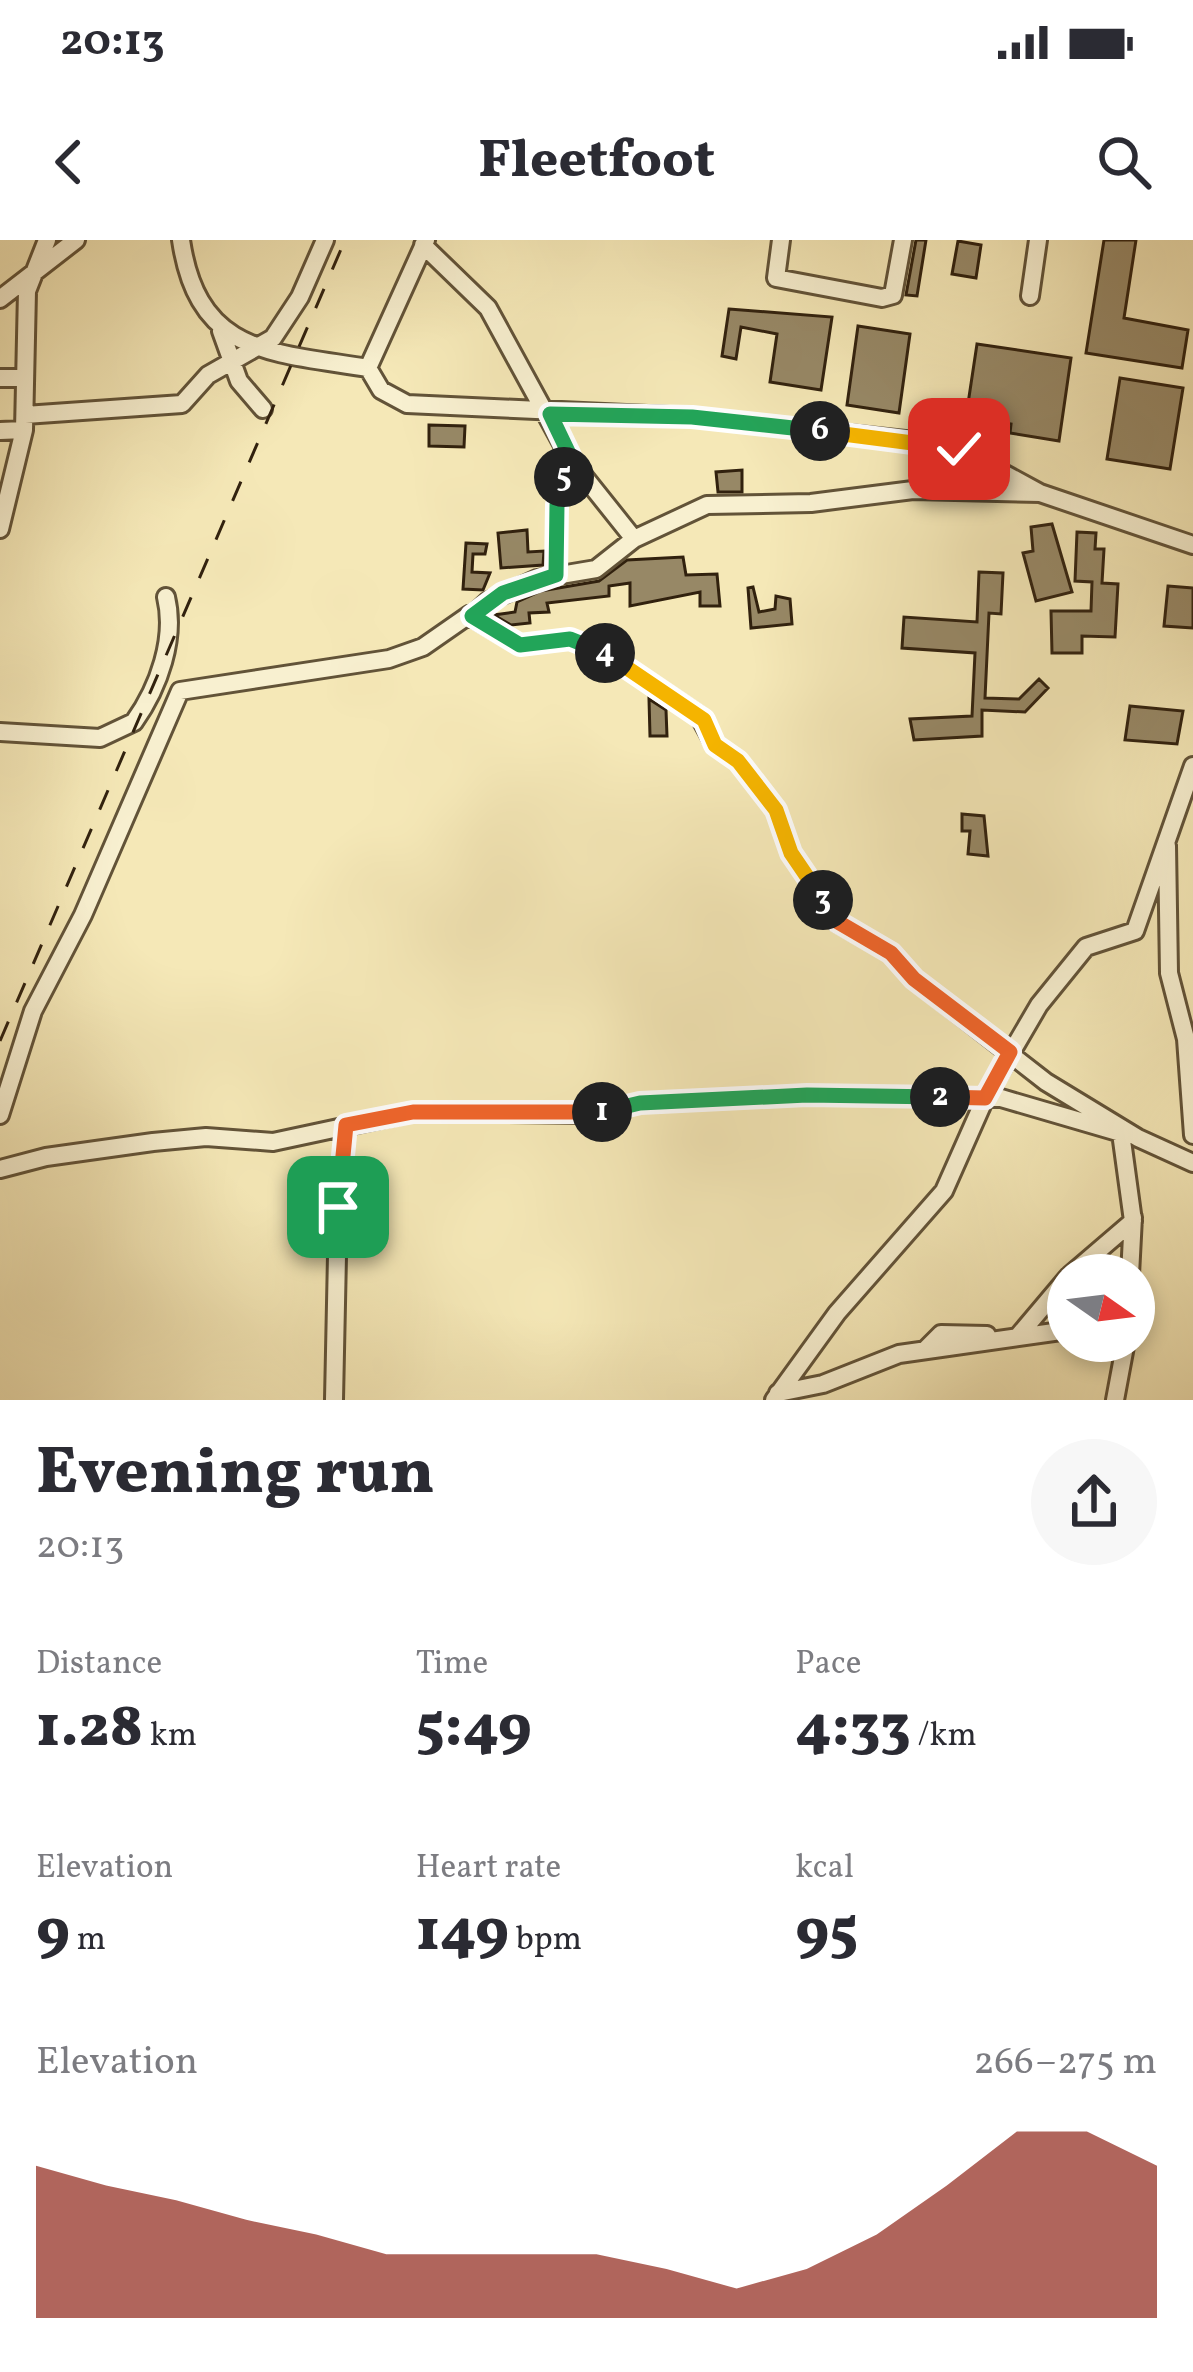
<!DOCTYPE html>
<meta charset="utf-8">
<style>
:root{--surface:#fff;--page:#f7f7f7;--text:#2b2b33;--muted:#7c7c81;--accent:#8f2418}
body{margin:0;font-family:Vollkorn,serif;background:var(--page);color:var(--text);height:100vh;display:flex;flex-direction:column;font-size:45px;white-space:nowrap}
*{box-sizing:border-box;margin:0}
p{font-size:39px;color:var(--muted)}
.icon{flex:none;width:66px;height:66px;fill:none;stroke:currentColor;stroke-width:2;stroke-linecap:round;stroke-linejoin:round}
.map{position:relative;height:1160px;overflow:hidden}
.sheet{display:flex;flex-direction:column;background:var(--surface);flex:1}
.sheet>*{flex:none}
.needle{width:78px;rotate:104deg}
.controls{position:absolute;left:1047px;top:1014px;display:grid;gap:24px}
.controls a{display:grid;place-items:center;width:108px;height:108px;border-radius:50%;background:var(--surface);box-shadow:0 6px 18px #0003;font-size:60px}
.pin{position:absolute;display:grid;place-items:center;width:102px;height:102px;color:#fff;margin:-51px;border-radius:24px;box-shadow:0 6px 18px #0006}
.km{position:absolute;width:60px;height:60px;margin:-30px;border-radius:50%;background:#222;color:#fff;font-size:33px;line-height:60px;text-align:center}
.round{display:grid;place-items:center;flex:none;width:126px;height:126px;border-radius:63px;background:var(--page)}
.overview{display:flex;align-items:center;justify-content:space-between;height:204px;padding:0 36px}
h1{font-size:66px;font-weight:800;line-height:90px}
.stats{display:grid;grid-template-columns:repeat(3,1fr);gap:18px;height:204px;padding:12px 36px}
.stats div{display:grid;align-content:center}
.stats b{font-size:60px;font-weight:800}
.stats small{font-size:33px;font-weight:400}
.stats p{font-size:33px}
.chart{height:336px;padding:24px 36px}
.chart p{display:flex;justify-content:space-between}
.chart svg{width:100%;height:216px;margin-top:12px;fill:var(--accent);opacity:.7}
.status{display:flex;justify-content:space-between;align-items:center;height:84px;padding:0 60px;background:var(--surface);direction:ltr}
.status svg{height:33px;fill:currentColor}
header{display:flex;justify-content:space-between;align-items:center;height:156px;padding:0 36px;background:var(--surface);font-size:54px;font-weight:800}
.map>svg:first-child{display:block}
.building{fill:#978866;stroke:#31210e;stroke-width:3}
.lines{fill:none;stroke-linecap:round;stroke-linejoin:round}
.minor-casing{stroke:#625338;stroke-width:22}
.minor{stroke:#f8f0d0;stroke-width:16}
.rail{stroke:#31210e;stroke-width:3;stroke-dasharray:21 21;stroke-linecap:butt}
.split-1-casing{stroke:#fff;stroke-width:24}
.split-2-casing{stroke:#fff;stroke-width:24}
.split-3-casing{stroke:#fff;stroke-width:24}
.split-4-casing{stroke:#fff;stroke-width:24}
.split-5-casing{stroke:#fff;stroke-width:24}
.split-6-casing{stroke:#fff;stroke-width:24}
.split-7-casing{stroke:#fff;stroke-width:24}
.split-1{stroke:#f0652b;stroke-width:15}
.split-2{stroke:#22a559;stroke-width:15}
.split-3{stroke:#f0652b;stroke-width:15}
.split-4{stroke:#f5b400;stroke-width:15}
.split-5{stroke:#22a559;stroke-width:15}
.split-6{stroke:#22a559;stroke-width:15}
.split-7{stroke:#f5b400;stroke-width:15}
</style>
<div class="status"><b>20:13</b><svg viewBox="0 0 49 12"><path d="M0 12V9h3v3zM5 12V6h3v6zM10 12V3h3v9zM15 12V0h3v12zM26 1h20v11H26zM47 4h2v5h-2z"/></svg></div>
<header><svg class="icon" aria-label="back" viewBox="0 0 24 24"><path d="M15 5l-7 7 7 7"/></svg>Fleetfoot<svg class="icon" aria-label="search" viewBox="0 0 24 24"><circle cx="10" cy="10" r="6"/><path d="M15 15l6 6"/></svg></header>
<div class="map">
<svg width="1193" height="1160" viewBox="0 0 1193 1160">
<rect width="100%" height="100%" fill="#f5e8b7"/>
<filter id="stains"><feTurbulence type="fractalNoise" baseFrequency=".00167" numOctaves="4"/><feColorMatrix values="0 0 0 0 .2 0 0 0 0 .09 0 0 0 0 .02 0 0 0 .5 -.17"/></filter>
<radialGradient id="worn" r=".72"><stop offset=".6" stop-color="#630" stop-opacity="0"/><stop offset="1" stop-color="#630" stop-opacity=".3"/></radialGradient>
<path class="building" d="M916 0H926L917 56 906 55Z
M1104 0H1136L1124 78 1188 90 1182 128 1086 113Z
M958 1 981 5 976 38 952 34Z
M729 69 832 77 821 150 770 142 777 94 741 87 736 119 722 116Z
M858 86 910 94 899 173 847 165Z
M977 104 1071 118 1059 201 1010 193 1011 184 966 177Z
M1120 138 1183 148 1170 229 1107 219Z
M429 185 465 186 464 207 429 206Z
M923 215 951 220 950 238H924Z
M742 230V252H718L716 232Z
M1052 284 1072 352 1036 361 1023 313 1033 311 1031 287Z
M527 290 528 312 544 311 543 325 501 328 498 293Z
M1077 292 1096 293 1095 309H1104L1102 343 1118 344 1115 397 1082 396V413H1052L1051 371H1091L1092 342 1075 341Z
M466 303 487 304 485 314H473L472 332 490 333 483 350 463 349Z
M683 317 686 335 717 334 720 366H700V352L630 366V343L609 346V356L547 363 549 372 529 373 530 383 511 385 494 375 515 372 517 362 541 351 599 341 627 320Z
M979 332 1003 333 1001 374 989 373 985 458 1019 459 1039 439 1048 448 1025 472 982 470V496L914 500 910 479 972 476 975 413 902 408 904 377 977 382Z
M1168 346 1193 348V388L1164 386Z
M753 347 759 372 775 369 776 356 790 359 792 384 751 388 748 348Z
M649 459 666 470 667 496H650Z
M1130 466 1183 471 1177 504 1125 500Z
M962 574 984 576 988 616 968 614 970 591H962Z"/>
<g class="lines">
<defs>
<path id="minor" d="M181 0C198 115 271 112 368 128
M426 0 368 128 381 150 407 164 691 177 933 203 959 209 1040 253 1193 305
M781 0 776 38 882 58 893 55 903 0
M423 5 488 68 571 220 634 299
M1030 56 1038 0
M0 59 76 0
M221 91 239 141 263 169
M0 138H25
M25 175 182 164 208 135 273 98 300 57 325 0
M0 191 24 190
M0 289 24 190 27 51 47 0
M556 335 557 265 571 220
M472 376 487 362 537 339 596 329 634 299 707 265 811 263 913 250 1040 253
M0 492 100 498 134 482C159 447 176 398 166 357
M1167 606 1169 733 1186 799 1193 895
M0 875 33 771 83 675 180 451 389 419 423 407 469 375 520 405 570 399 602 411 699 476 715 505 738 521 776 570 791 613 837 682 891 713 914 739 1046 842 1138 898 1193 923
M0 929 46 917 153 902 206 897 273 902 413 872 591 874 641 863 807 855 1001 858 1121 893 1133 981 1070 1035
M1130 1035 1133 977
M1019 1095 1068 1037
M926 1109 941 1094 987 1095
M778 1153 823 1144 899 1114 1068 1090
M334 1160 338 967 346 885
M774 1160 837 1073 944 951 987 854 1039 765 1086 707 1135 691 1193 526
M1115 1160 1126 1101"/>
</defs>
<use href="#minor" class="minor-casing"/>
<use href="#minor" class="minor"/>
<path class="rail" d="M0 801 345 0"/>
</g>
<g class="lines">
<defs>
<path id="split-1" d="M338 967 346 885 413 872H602"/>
<path id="split-2" d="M602 872 640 863 807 855 940 857"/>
<path id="split-3" d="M823 660 838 682 891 713 914 739 1010 812 985 858 940 857"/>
<path id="split-4" d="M605 413 704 480 715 505 738 521 776 570 791 613 823 660"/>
<path id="split-5" d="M564 237 557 265 556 335 503 353 472 376 520 405 570 399 605 413"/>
<path id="split-6" d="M564 237 572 220 550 174 692 177 820 191"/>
<path id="split-7" d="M820 191 959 209"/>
</defs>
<use href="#split-1" class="split-1-casing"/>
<use href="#split-2" class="split-2-casing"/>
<use href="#split-3" class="split-3-casing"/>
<use href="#split-4" class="split-4-casing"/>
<use href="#split-5" class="split-5-casing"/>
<use href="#split-6" class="split-6-casing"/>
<use href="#split-7" class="split-7-casing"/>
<use href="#split-1" class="split-1"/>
<use href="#split-2" class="split-2"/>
<use href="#split-3" class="split-3"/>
<use href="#split-4" class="split-4"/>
<use href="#split-5" class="split-5"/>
<use href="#split-6" class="split-6"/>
<use href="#split-7" class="split-7"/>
</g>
<rect width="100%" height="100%" filter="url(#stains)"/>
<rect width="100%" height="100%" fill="url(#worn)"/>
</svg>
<div class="controls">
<a><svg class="needle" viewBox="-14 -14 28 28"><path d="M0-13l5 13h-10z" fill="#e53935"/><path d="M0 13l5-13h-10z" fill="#7c7c81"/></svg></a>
</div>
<div class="pin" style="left:338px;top:967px;background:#1e9e55"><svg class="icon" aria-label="arrive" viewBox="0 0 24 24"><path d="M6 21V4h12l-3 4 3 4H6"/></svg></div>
<div class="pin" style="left:959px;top:209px;background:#d93025"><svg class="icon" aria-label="check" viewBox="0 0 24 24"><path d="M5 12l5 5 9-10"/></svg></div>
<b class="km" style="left:602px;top:872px">1</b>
<b class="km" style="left:940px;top:857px">2</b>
<b class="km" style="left:823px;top:660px">3</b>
<b class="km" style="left:605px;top:413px">4</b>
<b class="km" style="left:564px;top:237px">5</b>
<b class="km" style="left:820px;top:191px">6</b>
</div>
<section class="sheet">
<div class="overview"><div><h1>Evening run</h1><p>20:13</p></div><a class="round"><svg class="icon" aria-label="share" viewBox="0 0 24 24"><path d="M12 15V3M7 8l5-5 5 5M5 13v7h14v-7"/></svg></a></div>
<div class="stats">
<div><p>Distance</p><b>1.28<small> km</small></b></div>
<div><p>Time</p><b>5:49</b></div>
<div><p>Pace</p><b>4:33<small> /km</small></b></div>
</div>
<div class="stats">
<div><p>Elevation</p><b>9<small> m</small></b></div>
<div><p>Heart rate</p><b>149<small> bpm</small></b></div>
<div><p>kcal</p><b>95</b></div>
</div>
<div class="chart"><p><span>Elevation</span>266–275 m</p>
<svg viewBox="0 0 160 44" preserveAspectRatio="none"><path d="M0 44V13L10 17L20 20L30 24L40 27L50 31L60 31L70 31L80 31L90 34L100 38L110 34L120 27L130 17L140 6L150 6L160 13V44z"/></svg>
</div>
</section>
